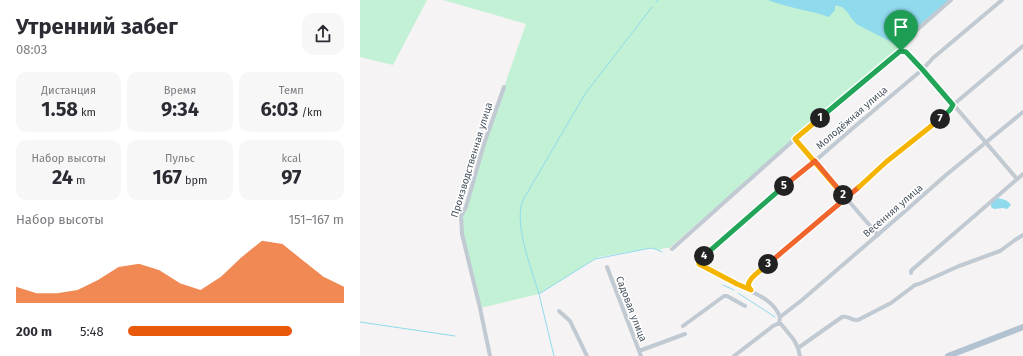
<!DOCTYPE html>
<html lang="ru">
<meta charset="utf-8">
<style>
:root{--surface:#fff;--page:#f7f7f7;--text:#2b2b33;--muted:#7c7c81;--accent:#ea580c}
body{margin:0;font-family:"Fira Sans",sans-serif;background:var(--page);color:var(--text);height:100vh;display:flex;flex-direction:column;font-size:15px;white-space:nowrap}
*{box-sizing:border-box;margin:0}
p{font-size:13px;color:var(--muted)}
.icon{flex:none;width:22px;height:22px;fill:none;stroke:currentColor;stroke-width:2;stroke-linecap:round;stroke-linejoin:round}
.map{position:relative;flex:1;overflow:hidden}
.drawer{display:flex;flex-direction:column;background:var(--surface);width:360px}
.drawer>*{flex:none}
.pin{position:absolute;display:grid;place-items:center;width:34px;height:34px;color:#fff;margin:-41px -17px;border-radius:50% 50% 50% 0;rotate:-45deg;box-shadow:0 0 4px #0007}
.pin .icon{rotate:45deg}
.km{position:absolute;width:20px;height:20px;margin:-10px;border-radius:50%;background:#222;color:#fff;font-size:11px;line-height:20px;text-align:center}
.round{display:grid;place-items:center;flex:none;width:42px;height:42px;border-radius:12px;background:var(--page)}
.head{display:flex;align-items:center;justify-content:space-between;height:68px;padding:0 16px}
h1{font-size:22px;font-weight:700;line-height:30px}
.stats{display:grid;grid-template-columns:repeat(3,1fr);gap:6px;height:68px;padding:4px 16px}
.stats div{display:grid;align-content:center;border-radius:10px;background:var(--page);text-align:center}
.stats b{font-size:20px;font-weight:700}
.stats small{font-size:11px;font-weight:400}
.stats p{font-size:11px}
.chart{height:112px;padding:8px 16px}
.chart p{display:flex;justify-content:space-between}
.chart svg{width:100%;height:72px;margin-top:4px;fill:var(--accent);opacity:.7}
ul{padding:0 16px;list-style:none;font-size:13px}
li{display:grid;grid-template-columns:64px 48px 1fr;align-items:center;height:30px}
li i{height:10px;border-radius:5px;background:var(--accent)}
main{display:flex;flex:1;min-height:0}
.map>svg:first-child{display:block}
.green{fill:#c3f1d5}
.water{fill:#90daee}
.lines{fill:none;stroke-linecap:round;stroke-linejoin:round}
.stream{stroke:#90daee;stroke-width:1}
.minor{stroke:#c1cad2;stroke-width:4}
.primary{stroke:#b3c2d1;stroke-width:6}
.split-1-casing{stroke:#fff;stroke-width:8}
.split-2-casing{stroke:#fff;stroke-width:8}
.split-3-casing{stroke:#fff;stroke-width:8}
.split-4-casing{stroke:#fff;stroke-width:8}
.split-5-casing{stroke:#fff;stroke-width:8}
.split-6-casing{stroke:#fff;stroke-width:8}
.split-7-casing{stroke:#fff;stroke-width:8}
.split-8-casing{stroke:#fff;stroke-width:8}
.split-1{stroke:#22a559;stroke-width:5}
.split-2{stroke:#f5b400;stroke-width:5}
.split-3{stroke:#f0652b;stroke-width:5}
.split-4{stroke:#f5b400;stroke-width:5}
.split-5{stroke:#22a559;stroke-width:5}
.split-6{stroke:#f0652b;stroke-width:5}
.split-7{stroke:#f5b400;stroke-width:5}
.split-8{stroke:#22a559;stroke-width:5}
.labels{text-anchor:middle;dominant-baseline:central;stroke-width:3;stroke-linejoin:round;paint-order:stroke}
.street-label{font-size:10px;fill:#4a5661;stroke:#fff}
</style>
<main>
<section class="drawer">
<div class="head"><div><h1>Утренний забег</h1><p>08:03</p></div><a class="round"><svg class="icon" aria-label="share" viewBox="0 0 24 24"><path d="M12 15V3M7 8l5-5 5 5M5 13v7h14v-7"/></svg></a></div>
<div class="stats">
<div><p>Дистанция</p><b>1.58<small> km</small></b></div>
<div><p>Время</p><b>9:34</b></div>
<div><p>Темп</p><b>6:03<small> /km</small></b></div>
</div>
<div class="stats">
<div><p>Набор высоты</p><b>24<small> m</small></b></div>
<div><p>Пульс</p><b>167<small> bpm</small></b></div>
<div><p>kcal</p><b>97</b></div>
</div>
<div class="chart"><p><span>Набор высоты</span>151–167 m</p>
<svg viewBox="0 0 160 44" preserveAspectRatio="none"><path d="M0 44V34L10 38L20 38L30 36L40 30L50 22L60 20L70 24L80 32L90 36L100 28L110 16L120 6L130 8L140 18L150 28L160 34V44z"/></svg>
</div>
<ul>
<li><b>200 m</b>5:48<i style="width:76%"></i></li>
</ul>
</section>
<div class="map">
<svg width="663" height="356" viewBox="0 0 663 356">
<rect width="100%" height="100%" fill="#f5f3f3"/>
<path class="green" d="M0 0H67L33 65 0 57Z
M83 0H591L542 43 541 51 435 139 309 248H305L299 250 291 248 239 257 235 259 179 294 120 308 102 234 101 216 124 144 166 24Z"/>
<path class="water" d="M408 0H589L537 44 533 43 498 25C490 20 486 4 475 6V10L469 17C449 10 428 8 408 0Z
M636 198C642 199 647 199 651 205L647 209 643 208 634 209 631 207V202Z"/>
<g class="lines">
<path class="stream" d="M296 2 298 0
M292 7 225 94 163 200C153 223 172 270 179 294L235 259 291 248 295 249 302 252
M363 285 374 290
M378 293 415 317
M179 294 194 356
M0 322 95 336"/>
<path class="minor" d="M541 51V46L542 43 591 0
M435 139 518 235
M312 249 435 139 541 51 546 52 563 69 657 179
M247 267 281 356
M551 273V271L553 269 663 174
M391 290C387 287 387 284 389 280L458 222 526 162 590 110 593 105 663 46
M199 311 210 321 227 356
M420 317C413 298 391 292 375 284 363 277 351 271 339 265L338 260 414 194 455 161 493 128 563 69 573 58 642 0
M419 324 420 317 424 314 442 300 543 213 586 175 663 112
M323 326 364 296H367L385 306
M438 348 482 317C488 315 492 321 498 320L531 303 555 285 559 284 599 266 640 251 655 240 663 235
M279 351 325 334
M130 356 120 308 102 234 101 216 106 207 124 144 144 87
M374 356 413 326 417 324H421L434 340 438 348 440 356"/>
<path class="primary" d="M588 356 663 327"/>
</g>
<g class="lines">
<defs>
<path id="split-1" d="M460 118 539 52 541 51"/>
<path id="split-2" d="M460 118 435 139 483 195"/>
<path id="split-3" d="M408 264 486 198 483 195"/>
<path id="split-4" d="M344 256 338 260 339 264 377 284 391 290C381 282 402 270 408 264"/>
<path id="split-5" d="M344 256 424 186"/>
<path id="split-6" d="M424 186 455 161 486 198 499 187"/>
<path id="split-7" d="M499 187 526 162 580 119"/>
<path id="split-8" d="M541 51 546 52 562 69 593 105 590 110 580 119"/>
</defs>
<use href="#split-1" class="split-1-casing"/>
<use href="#split-2" class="split-2-casing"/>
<use href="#split-3" class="split-3-casing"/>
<use href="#split-4" class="split-4-casing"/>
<use href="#split-5" class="split-5-casing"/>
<use href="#split-6" class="split-6-casing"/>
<use href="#split-7" class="split-7-casing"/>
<use href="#split-8" class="split-8-casing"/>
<use href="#split-1" class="split-1"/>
<use href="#split-2" class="split-2"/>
<use href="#split-3" class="split-3"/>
<use href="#split-4" class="split-4"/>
<use href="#split-5" class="split-5"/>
<use href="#split-6" class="split-6"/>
<use href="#split-7" class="split-7"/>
<use href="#split-8" class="split-8"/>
</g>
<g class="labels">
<g class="street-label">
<text transform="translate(492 118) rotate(-41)">Молодёжная улица</text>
<text transform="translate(112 160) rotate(-73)">Производственная улица</text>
<text transform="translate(533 211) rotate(-41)">Весенняя улица</text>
<text transform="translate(271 309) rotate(69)">Садовая улица</text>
</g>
</g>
</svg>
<div class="pin" style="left:541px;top:51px;background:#1e9e55"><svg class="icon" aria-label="arrive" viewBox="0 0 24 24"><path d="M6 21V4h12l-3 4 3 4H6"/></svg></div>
<b class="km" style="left:460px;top:118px">1</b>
<b class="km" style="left:483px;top:195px">2</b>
<b class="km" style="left:408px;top:264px">3</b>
<b class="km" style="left:344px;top:256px">4</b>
<b class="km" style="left:424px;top:186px">5</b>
<b class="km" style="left:580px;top:119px">7</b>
</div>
</main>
